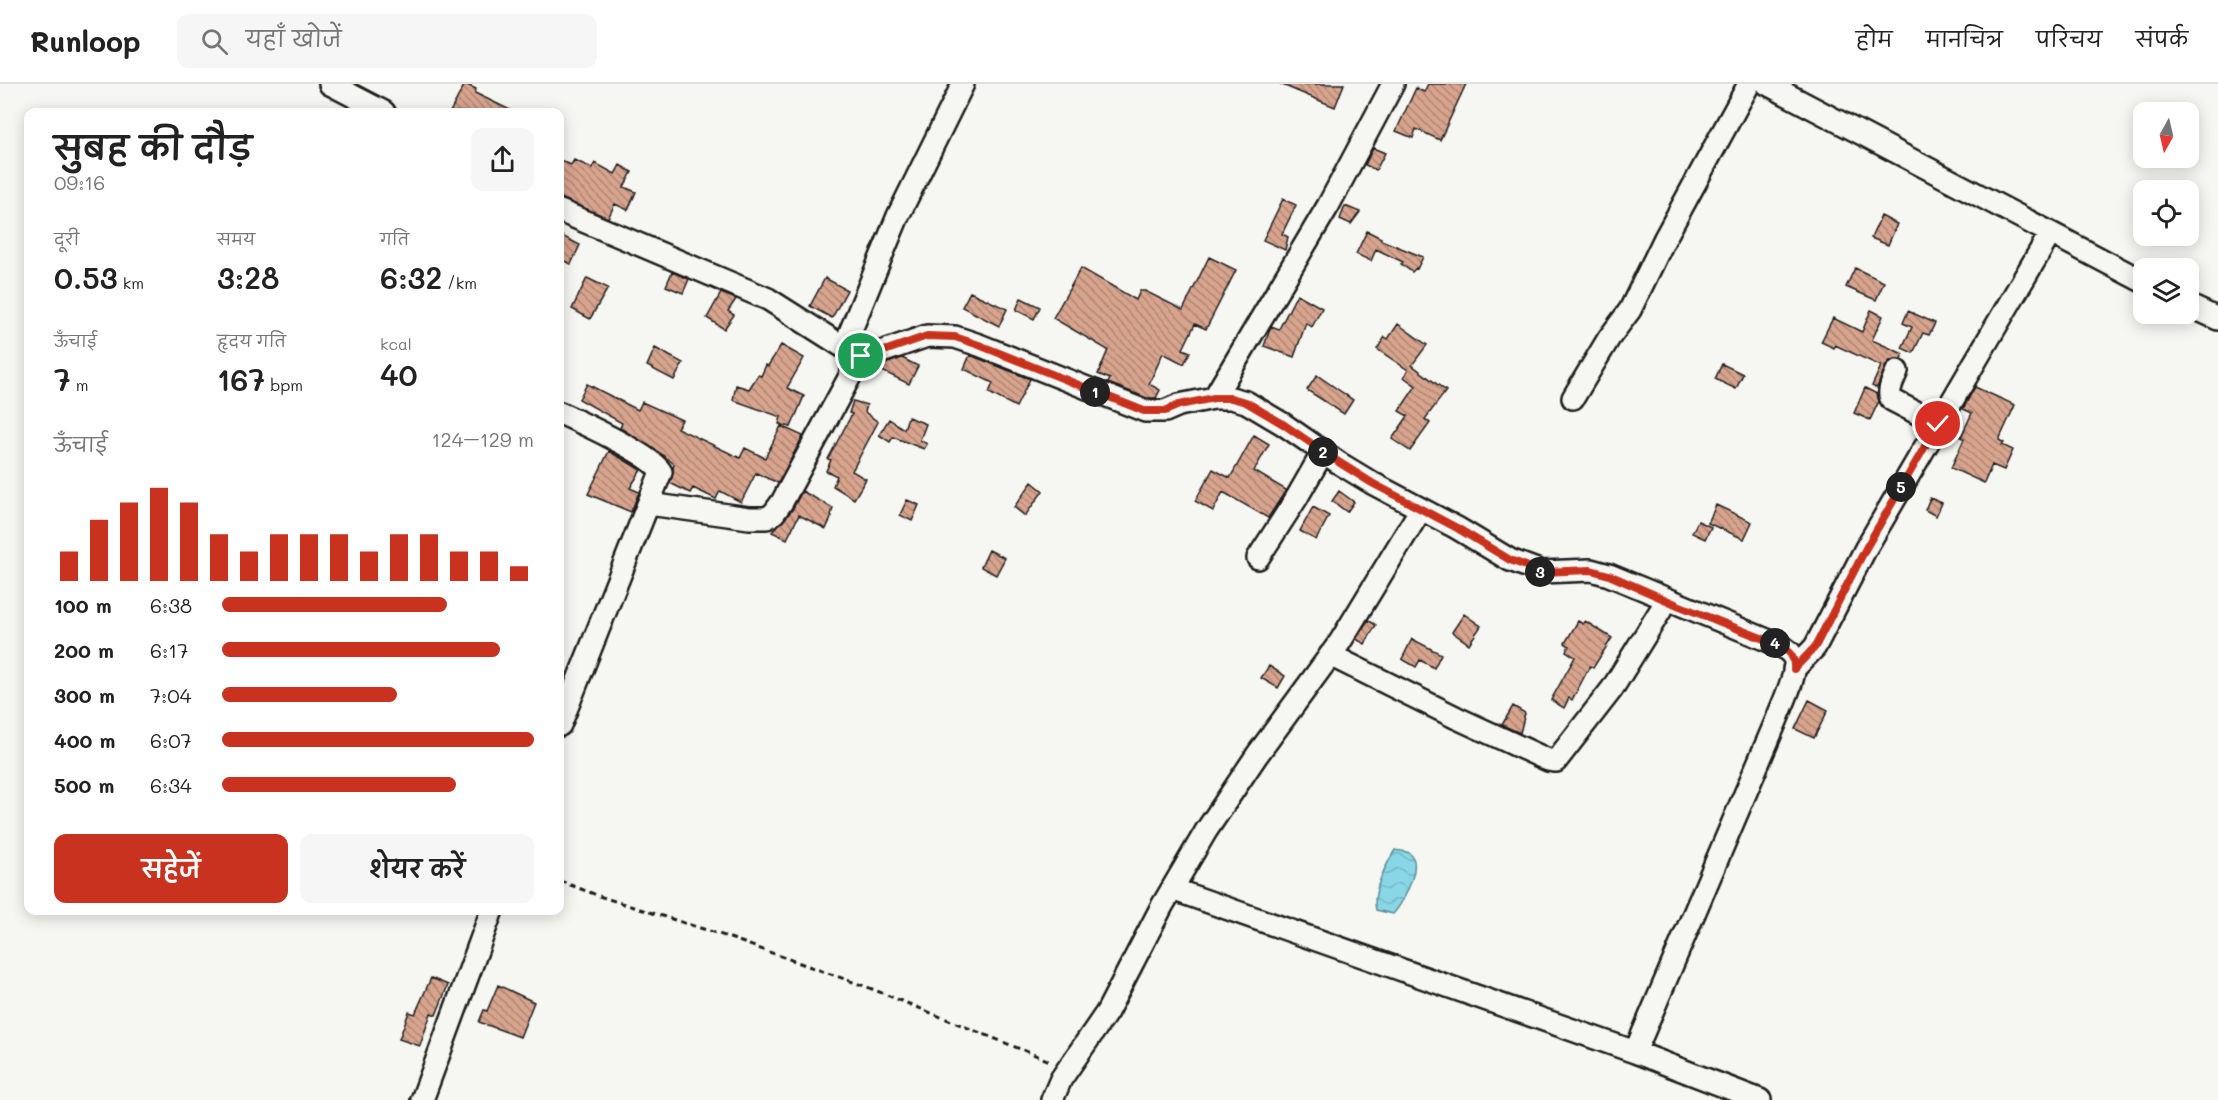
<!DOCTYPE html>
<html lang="hi">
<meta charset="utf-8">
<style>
:root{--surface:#fff;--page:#f6f6f6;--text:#222;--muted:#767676;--line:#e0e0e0;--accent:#c8321e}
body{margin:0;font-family:Mali,"Playpen Sans Deva",sans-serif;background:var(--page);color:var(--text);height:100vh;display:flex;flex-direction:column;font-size:22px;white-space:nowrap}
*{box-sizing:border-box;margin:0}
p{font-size:20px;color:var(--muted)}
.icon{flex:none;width:33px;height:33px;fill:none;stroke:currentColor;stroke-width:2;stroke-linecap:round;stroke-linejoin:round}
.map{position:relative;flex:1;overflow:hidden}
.side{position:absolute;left:24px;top:24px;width:540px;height:807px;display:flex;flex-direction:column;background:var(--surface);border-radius:12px;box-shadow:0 3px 15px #0003}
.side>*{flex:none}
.needle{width:39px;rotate:188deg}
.tools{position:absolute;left:2133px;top:18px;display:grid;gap:12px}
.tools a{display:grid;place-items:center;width:66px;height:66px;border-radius:12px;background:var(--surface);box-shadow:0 3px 15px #0003;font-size:30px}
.pin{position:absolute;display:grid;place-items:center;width:51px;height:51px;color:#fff;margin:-26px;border:3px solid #fff;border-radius:50%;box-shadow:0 2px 6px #0007}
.km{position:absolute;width:30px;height:30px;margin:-15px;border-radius:50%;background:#222;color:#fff;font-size:16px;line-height:30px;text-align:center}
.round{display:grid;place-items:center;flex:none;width:63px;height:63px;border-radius:12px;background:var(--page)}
.summary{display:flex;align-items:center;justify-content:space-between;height:102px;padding:0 30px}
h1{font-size:33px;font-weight:600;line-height:45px}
.metrics{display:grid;grid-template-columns:repeat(3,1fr);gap:9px;height:102px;padding:6px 30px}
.metrics div{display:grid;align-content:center}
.metrics b{font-size:30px;font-weight:600}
.metrics small{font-size:16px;font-weight:400}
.metrics p{font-size:16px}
.chart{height:168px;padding:12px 30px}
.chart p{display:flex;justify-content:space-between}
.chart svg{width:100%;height:108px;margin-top:6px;stroke:var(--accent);stroke-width:6}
.button{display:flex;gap:12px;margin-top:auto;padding:12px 30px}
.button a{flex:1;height:69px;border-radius:12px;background:var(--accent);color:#fff;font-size:24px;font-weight:600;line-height:69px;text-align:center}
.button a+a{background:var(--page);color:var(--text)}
ul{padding:0 30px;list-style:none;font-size:20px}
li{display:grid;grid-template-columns:96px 72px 1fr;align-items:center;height:45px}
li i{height:15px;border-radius:8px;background:var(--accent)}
header{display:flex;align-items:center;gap:36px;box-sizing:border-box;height:84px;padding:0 30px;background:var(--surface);border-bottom:2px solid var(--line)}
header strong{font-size:28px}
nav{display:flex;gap:33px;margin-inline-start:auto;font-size:21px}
.search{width:420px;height:54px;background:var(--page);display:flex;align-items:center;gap:15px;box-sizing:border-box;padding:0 21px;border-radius:12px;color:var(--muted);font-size:22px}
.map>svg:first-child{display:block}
.water{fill:url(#water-waves);stroke:#5d8c95;stroke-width:1.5}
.building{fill:url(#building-back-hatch);stroke:#1c1c1c;stroke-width:1.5}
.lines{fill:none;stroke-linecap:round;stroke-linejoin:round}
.minor-casing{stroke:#1c1c1c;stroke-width:26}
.path{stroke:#1c1c1c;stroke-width:3;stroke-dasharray:6 4.5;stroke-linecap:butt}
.minor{stroke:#f6f6f2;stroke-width:21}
.route-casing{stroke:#fff;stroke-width:12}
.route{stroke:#c8321e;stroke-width:8}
</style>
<header>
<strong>Runloop</strong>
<div class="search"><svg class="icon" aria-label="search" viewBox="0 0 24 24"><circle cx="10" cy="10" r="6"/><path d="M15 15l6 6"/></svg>यहाँ खोजें</div>
<nav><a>होम</a><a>मानचित्र</a><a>परिचय</a><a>संपर्क</a></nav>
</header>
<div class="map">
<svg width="2218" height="1016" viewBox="0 0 2218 1016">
<defs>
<pattern id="water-waves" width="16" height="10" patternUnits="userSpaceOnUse" patternTransform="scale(1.5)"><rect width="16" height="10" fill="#88d7e6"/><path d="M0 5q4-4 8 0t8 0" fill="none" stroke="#75b8c5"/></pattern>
<pattern id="building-back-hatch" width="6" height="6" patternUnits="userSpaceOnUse" patternTransform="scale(1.5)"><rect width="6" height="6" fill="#d8a48e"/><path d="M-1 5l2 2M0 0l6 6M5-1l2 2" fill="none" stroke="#ae8573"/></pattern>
</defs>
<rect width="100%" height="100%" fill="#f6f6f2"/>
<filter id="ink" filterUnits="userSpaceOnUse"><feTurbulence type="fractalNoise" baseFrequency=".0167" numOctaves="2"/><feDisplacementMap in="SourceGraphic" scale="12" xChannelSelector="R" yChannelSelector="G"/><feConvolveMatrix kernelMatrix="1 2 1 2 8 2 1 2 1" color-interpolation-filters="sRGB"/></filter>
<g filter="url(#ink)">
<path class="water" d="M1395 766C1399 767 1405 767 1409 769 1424 779 1403 820 1393 830L1376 826C1371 808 1386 781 1395 766Z"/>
<path class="building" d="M465 0 476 5 475 9 514 28H450Z
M1280 0H1344L1335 23Z
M1428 0H1466L1440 56 1416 45 1413 54 1396 47 1416 4 1424 8Z
M1373 64 1385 69 1376 86 1365 81Z
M560 76 571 81 574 76 592 84 595 79 615 90 620 81 632 88 624 103 636 108 628 126 615 120 608 134 560 114Z
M1283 115 1296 121 1282 150 1288 153 1285 166 1263 156Z
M1345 122 1360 128 1351 140 1340 135Z
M1881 132 1897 140 1888 161 1871 154Z
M1367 147 1381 154V156L1423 173 1417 185 1416 184 1412 188 1401 180 1403 178 1376 165 1371 177 1356 170Z
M560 151 580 161 571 180 560 175Z
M1209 173 1236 186 1206 245 1195 240 1183 265 1190 268 1184 280 1163 269 1149 300 1160 306 1156 314H1147L1108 299 1110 295 1098 290 1108 266 1053 234 1081 184 1136 216 1140 207H1145L1183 226Z
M1855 184 1884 198 1876 216 1846 203Z
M672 188 689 195 683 209 666 202Z
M587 194 608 204 590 235 572 225Z
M825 194 847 206 832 234 810 222Z
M970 208 1007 225 999 242 962 223Z
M721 209 736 215 728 227 734 231 724 245 707 234Z
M1297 210 1322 224 1312 243 1306 239 1294 273 1264 262 1271 242 1279 245Z
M1021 214 1040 223 1034 235 1016 226Z
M1871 226 1883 232 1872 256 1903 270 1901 275 1890 277 1886 282 1877 304 1872 302 1881 282 1835 261 1834 264 1821 258 1833 234 1862 248Z
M1908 227 1935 239 1929 251 1923 249 1913 269 1902 264 1912 243 1903 239Z
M1398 240 1427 261 1412 281 1446 307 1425 335 1430 339 1410 367 1392 355 1408 332 1399 327 1416 302 1404 293 1408 286 1377 265 1385 253 1388 255Z
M781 261 804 274 787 304 804 312 791 343 779 340 781 333 733 316 736 301 749 305 758 291 761 292 766 281 768 282Z
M655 264 683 279 674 296 647 282Z
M970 271 1030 295 1016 323 989 309 993 299 964 285Z
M902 274 918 282 909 300 880 286 882 281Z
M1722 280 1743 290 1736 305 1715 295Z
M1317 291 1353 316 1344 330 1307 306Z
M587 300 638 326 642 318 682 336 677 344 740 374 745 364 765 374 781 342 803 352 778 399 756 389 741 418 720 407 716 415 693 404 690 409 670 399 674 380 663 371 620 344 622 339 579 315Z
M1975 303 2015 321 1999 356 2004 359 2002 361 2013 366 2004 386 1992 381 1984 399 1951 384 1964 355 1961 353 1972 329 1963 325Z
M1865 304 1877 310 1879 317 1870 336 1854 329Z
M853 317 867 321 865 328 878 338 852 387 866 395 854 415 833 402 837 392 826 387 831 376 828 375 852 330 849 329Z
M908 333 926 340 920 356 927 360 924 365 893 353 890 358 879 351 889 335 904 345Z
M1254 351 1269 360 1254 387 1286 406 1268 434 1223 408 1213 427 1195 417 1213 385 1230 394Z
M609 367 641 386 630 404 639 408 631 428 588 410Z
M1032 398 1043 407 1025 432 1014 423Z
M802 407 833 424 831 431 832 432 826 445 799 431 787 455 772 448 792 426Z
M1339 407 1354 418 1347 428 1332 417Z
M1930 414 1942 419 1936 432 1925 426Z
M907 416 919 421 912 437 900 431Z
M1716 421 1752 438 1744 455 1708 439Z
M1313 423 1329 432 1316 456 1300 447Z
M1698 437 1711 443 1705 455 1692 449Z
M989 466 1005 474 996 491 981 483Z
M1464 530 1481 542 1469 560 1452 548Z
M1368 536 1376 541 1365 560 1356 555Z
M1578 537 1583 540 1585 537 1612 554 1593 584 1590 582 1572 616 1569 614 1564 624 1551 616 1575 573 1566 567 1569 562 1565 559Z
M1412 555 1441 570 1434 584 1420 576 1416 583 1402 575Z
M1269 582 1285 592 1278 604 1261 594Z
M1809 616 1828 626 1814 654 1795 645Z
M1513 622 1525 629 1520 649 1502 641Z
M431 894 448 901 436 931 431 929 420 962 399 955 409 928 415 930Z
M498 901 534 918 520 953 479 938 484 926 487 927Z"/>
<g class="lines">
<defs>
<path id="minor" d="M330 0 384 28
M1767 0 2144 198
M560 127 768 215 853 269 867 273 927 252 955 253 979 261 1145 327H1165L1179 321 1214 314H1231L1246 318 1283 340 1339 379 1372 399 1457 444 1510 476 1542 488 1591 486 1609 491 1779 561C1785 564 1791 568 1794 574 1799 587 1782 621 1777 635L1635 968
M2188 221 2218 235
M844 263 898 132 963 0
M1897 287C1894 295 1886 308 1892 316L1938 340
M1214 314 1328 122 1393 0
M1573 314 1609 254 1630 226 1665 154 1749 0
M560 329C580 338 653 371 661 388L560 641
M649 420 749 434H767L774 429 782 418 861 272
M1258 474 1296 415 1323 368
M1330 571 1457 634 1548 676 1556 677 1612 605 1667 516
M1794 585 1815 563 1866 464 2050 150
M1172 805 1635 968 1760 1016
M422 1016 492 826
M1052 1016 1061 995 1107 928 1162 822 1206 747 1257 671 1340 558 1421 425"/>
</defs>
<use href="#minor" class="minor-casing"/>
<path class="path" d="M560 797 602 813 716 849 867 903 1050 977"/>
<use href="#minor" class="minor"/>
</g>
</g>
<g class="lines" filter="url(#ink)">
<defs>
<path id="route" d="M861 272 867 273 927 252 955 253 979 261 1144 327H1165L1179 321 1214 314H1231L1246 318 1283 340 1340 379 1372 399 1457 444 1510 476 1542 488 1591 486 1609 491 1680 522 1779 561C1790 568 1795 572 1794 585L1815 563 1866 464 1938 340"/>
</defs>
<use href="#route" class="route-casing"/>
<use href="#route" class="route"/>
</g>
</svg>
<div class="tools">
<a><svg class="needle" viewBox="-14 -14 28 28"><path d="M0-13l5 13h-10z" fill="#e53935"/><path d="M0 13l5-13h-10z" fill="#767676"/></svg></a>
<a><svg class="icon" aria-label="locate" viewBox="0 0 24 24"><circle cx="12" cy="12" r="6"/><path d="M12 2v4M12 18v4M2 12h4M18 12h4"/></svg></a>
<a><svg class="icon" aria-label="layers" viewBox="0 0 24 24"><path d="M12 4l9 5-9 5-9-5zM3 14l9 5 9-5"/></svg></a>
</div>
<div class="pin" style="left:861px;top:272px;background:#1e9e55"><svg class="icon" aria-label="arrive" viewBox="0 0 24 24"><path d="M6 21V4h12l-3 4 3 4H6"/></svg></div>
<div class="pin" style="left:1938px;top:340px;background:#d93025"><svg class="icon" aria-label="check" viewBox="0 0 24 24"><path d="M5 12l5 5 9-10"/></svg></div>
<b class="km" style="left:1095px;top:308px">1</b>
<b class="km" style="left:1323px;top:368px">2</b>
<b class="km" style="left:1540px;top:488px">3</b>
<b class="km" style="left:1775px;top:559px">4</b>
<b class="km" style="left:1901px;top:403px">5</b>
<section class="side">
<div class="summary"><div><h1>सुबह की दौड़</h1><p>09:16</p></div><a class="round"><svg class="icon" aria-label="share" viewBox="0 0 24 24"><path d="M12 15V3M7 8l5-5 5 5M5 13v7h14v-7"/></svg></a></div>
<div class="metrics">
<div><p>दूरी</p><b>0.53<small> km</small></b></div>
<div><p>समय</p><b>3:28</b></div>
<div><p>गति</p><b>6:32<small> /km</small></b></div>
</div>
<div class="metrics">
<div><p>ऊँचाई</p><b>7<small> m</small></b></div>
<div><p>हृदय गति</p><b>167<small> bpm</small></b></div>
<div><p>kcal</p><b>40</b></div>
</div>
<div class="chart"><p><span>ऊँचाई</span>124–129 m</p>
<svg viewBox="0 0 160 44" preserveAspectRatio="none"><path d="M5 44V32M15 44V19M25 44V12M35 44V6M45 44V12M55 44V25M65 44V32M75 44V25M85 44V25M95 44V25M105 44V32M115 44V25M125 44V25M135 44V32M145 44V32M155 44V38"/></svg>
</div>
<ul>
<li><b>100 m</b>6:38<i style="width:72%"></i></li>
<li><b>200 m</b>6:17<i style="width:89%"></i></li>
<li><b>300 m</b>7:04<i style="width:56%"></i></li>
<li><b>400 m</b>6:07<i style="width:100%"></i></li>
<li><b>500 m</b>6:34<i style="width:75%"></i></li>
</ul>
<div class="button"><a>सहेजें</a><a>शेयर करें</a></div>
</section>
</div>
